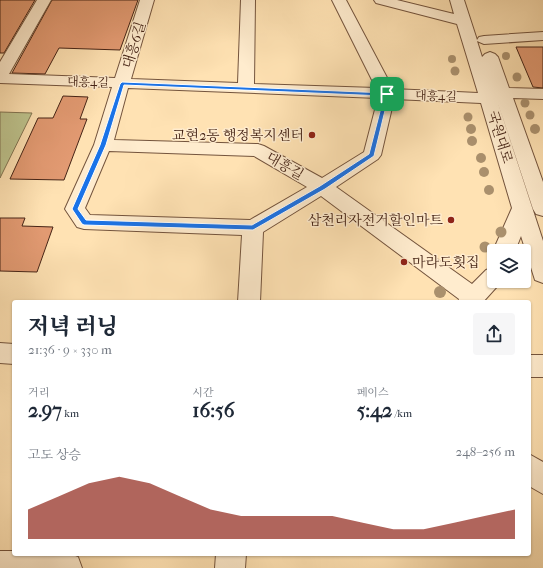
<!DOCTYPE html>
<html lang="ko">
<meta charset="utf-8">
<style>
:root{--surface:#fff;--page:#f6f6f7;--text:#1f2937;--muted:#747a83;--accent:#8f2418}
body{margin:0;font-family:"IM FELL French Canon","Noto Serif KR",serif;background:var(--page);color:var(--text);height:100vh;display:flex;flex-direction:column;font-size:15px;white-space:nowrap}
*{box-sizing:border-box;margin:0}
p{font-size:13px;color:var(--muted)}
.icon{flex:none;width:22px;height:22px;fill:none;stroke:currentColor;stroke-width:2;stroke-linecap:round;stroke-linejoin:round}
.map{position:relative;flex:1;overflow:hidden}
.side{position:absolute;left:12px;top:300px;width:519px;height:256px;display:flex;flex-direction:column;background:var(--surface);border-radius:4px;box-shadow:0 1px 3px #0004}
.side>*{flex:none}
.controls{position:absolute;left:487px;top:244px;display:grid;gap:8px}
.controls a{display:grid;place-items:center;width:44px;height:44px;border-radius:4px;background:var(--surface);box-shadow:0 1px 3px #0004;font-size:20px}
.pin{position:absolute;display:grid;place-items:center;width:34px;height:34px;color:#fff;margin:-17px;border-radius:8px;box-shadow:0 2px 6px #0006}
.round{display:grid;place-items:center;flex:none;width:42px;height:42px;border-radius:4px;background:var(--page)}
.overview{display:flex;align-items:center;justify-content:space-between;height:68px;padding:0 16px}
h1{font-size:22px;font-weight:800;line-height:30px}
.stats{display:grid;grid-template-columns:repeat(3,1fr);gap:6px;height:68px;padding:4px 16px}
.stats div{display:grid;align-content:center}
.stats b{font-size:20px;font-weight:800}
.stats small{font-size:11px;font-weight:400}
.stats p{font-size:11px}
.chart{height:112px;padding:8px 16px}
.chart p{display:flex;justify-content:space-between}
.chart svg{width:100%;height:72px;margin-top:4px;fill:var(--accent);opacity:.7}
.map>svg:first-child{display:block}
.green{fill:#bec48e;stroke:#827452}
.building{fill:#e29a72;stroke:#462416}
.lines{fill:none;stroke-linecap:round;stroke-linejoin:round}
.minor-casing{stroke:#74543d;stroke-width:2}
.minor{fill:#ffecce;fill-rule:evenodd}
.tree{fill:#aa906d}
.route{fill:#1a73e8;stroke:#fff;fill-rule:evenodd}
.poi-dot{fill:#8f2418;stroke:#ffecce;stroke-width:1.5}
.labels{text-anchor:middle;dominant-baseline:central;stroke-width:3;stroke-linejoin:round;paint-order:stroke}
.far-street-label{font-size:12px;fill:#462416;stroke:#ffecce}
.street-label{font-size:14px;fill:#462416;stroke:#ffecce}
.poi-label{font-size:14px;fill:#462416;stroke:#ffecce;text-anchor:end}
</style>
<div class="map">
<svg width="543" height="568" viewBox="0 0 543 568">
<rect width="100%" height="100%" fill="#ffe2b3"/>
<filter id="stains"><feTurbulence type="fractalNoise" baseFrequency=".005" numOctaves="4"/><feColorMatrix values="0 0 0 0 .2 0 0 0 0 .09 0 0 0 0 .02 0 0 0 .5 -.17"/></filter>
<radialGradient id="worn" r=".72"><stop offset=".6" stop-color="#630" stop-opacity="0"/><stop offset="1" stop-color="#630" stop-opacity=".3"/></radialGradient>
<path class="green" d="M0 112 32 113 0 178Z"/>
<path class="building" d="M0 0H35L4 53H0Z
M52 0H138L120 50 59 48 45 74 12 73Z
M516 47H543V88L533 87Z
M63 96 88 97 80 119H87L64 180 10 179 38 118H53Z
M0 218H25L22 226 53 227 37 272 0 271Z"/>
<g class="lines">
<defs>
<path id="minor" d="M37 0H51L9 74 115 78 140 0H154L131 79 238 83 241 0H255L254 84 376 88 332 0H346L393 89 478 93 457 24 376 3 374 0H397L454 14 450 0H464L477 40 479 37 484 36 543 32V40L484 44 477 41 482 57 485 54 490 52 495 54 498 57 509 88 543 89V99L513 98 543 182V216L536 214 533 209 497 100 543 241V283L535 280 521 236 515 251H493L512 208 481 103 394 99 381 155 378 159 336 187 472 284 486 270 494 267V281H502L483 302H458L459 299 321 196 263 232 260 302H238L242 235 84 229 77 227 65 209 94 145 112 87 0 83V62ZM128 88 378 98 364 152 322 178 264 146 258 144 114 140ZM109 151 254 156 307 187 250 220 90 215 85 208Z
M0 343 14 344V364L0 363Z
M529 355H543V377H529Z
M529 454 543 462V494L529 486Z
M0 551H14V554H70L78 557 82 568H0Z
M216 554H246L245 568H215Z"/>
</defs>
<use href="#minor" class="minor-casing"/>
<use href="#minor" class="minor"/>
</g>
<g class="tree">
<circle cx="506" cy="56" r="4"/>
<circle cx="452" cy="59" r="4"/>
<circle cx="455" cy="71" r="4.5"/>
<circle cx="517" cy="77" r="4.5"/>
<circle cx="525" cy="103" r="4.5"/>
<circle cx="530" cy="115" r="4.5"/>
<circle cx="468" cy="117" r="4.5"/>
<circle cx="471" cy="129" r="5"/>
<circle cx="535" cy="129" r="5"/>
<circle cx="472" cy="141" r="5"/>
<circle cx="481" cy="158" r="5"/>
<circle cx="484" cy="172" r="5"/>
<circle cx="489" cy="190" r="5"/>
<circle cx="501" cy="232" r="5.5"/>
<circle cx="485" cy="247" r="5.5"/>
<circle cx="440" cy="292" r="6"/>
</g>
<path class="route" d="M122 82 387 93 389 94 374 156 325 189 253 230 84 225 82 224 72 209 100 145 120 84ZM124 85 384 96 369 154 320 186 252 225 86 220 78 209 106 145Z"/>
<g class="poi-dot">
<circle cx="312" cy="135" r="4"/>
<circle cx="451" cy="220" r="4"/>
<circle cx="404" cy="262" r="4"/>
</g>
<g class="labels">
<g class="far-street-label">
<text transform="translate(88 82) rotate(2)">대흥4길</text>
<text transform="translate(436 96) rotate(2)">대흥4길</text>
</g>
<g class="street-label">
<text transform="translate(134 45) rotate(-73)">대흥6길</text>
<text transform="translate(500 137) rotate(73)">국원대로</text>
<text transform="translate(285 166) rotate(30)">대흥길</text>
</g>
<g class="poi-label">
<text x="304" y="135">교현2동 행정복지센터</text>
<text x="443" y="220">삼천리자전거할인마트</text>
<text x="412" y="262" text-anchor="start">마라도횟집</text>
</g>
</g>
<rect width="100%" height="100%" filter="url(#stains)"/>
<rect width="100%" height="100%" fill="url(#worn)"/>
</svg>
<div class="controls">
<a><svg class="icon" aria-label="layers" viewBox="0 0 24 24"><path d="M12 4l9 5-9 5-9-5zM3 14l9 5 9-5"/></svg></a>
</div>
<div class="pin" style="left:387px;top:94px;background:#1e9e55"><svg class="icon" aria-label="arrive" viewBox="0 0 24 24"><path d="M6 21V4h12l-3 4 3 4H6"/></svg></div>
<section class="side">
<div class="overview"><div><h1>저녁 러닝</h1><p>21:36 · 9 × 330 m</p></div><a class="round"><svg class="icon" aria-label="share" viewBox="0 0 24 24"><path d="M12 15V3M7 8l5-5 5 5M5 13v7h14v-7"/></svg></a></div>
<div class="stats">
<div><p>거리</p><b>2.97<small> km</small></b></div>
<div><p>시간</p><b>16:56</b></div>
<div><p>페이스</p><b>5:42<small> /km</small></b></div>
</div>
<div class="chart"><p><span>고도 상승</span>248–256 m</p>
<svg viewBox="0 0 160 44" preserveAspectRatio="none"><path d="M0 44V26L10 18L20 10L30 6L40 10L50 18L60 26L70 30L80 30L90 30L100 30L110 34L120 38L130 38L140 34L150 30L160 26V44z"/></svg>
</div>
</section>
</div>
